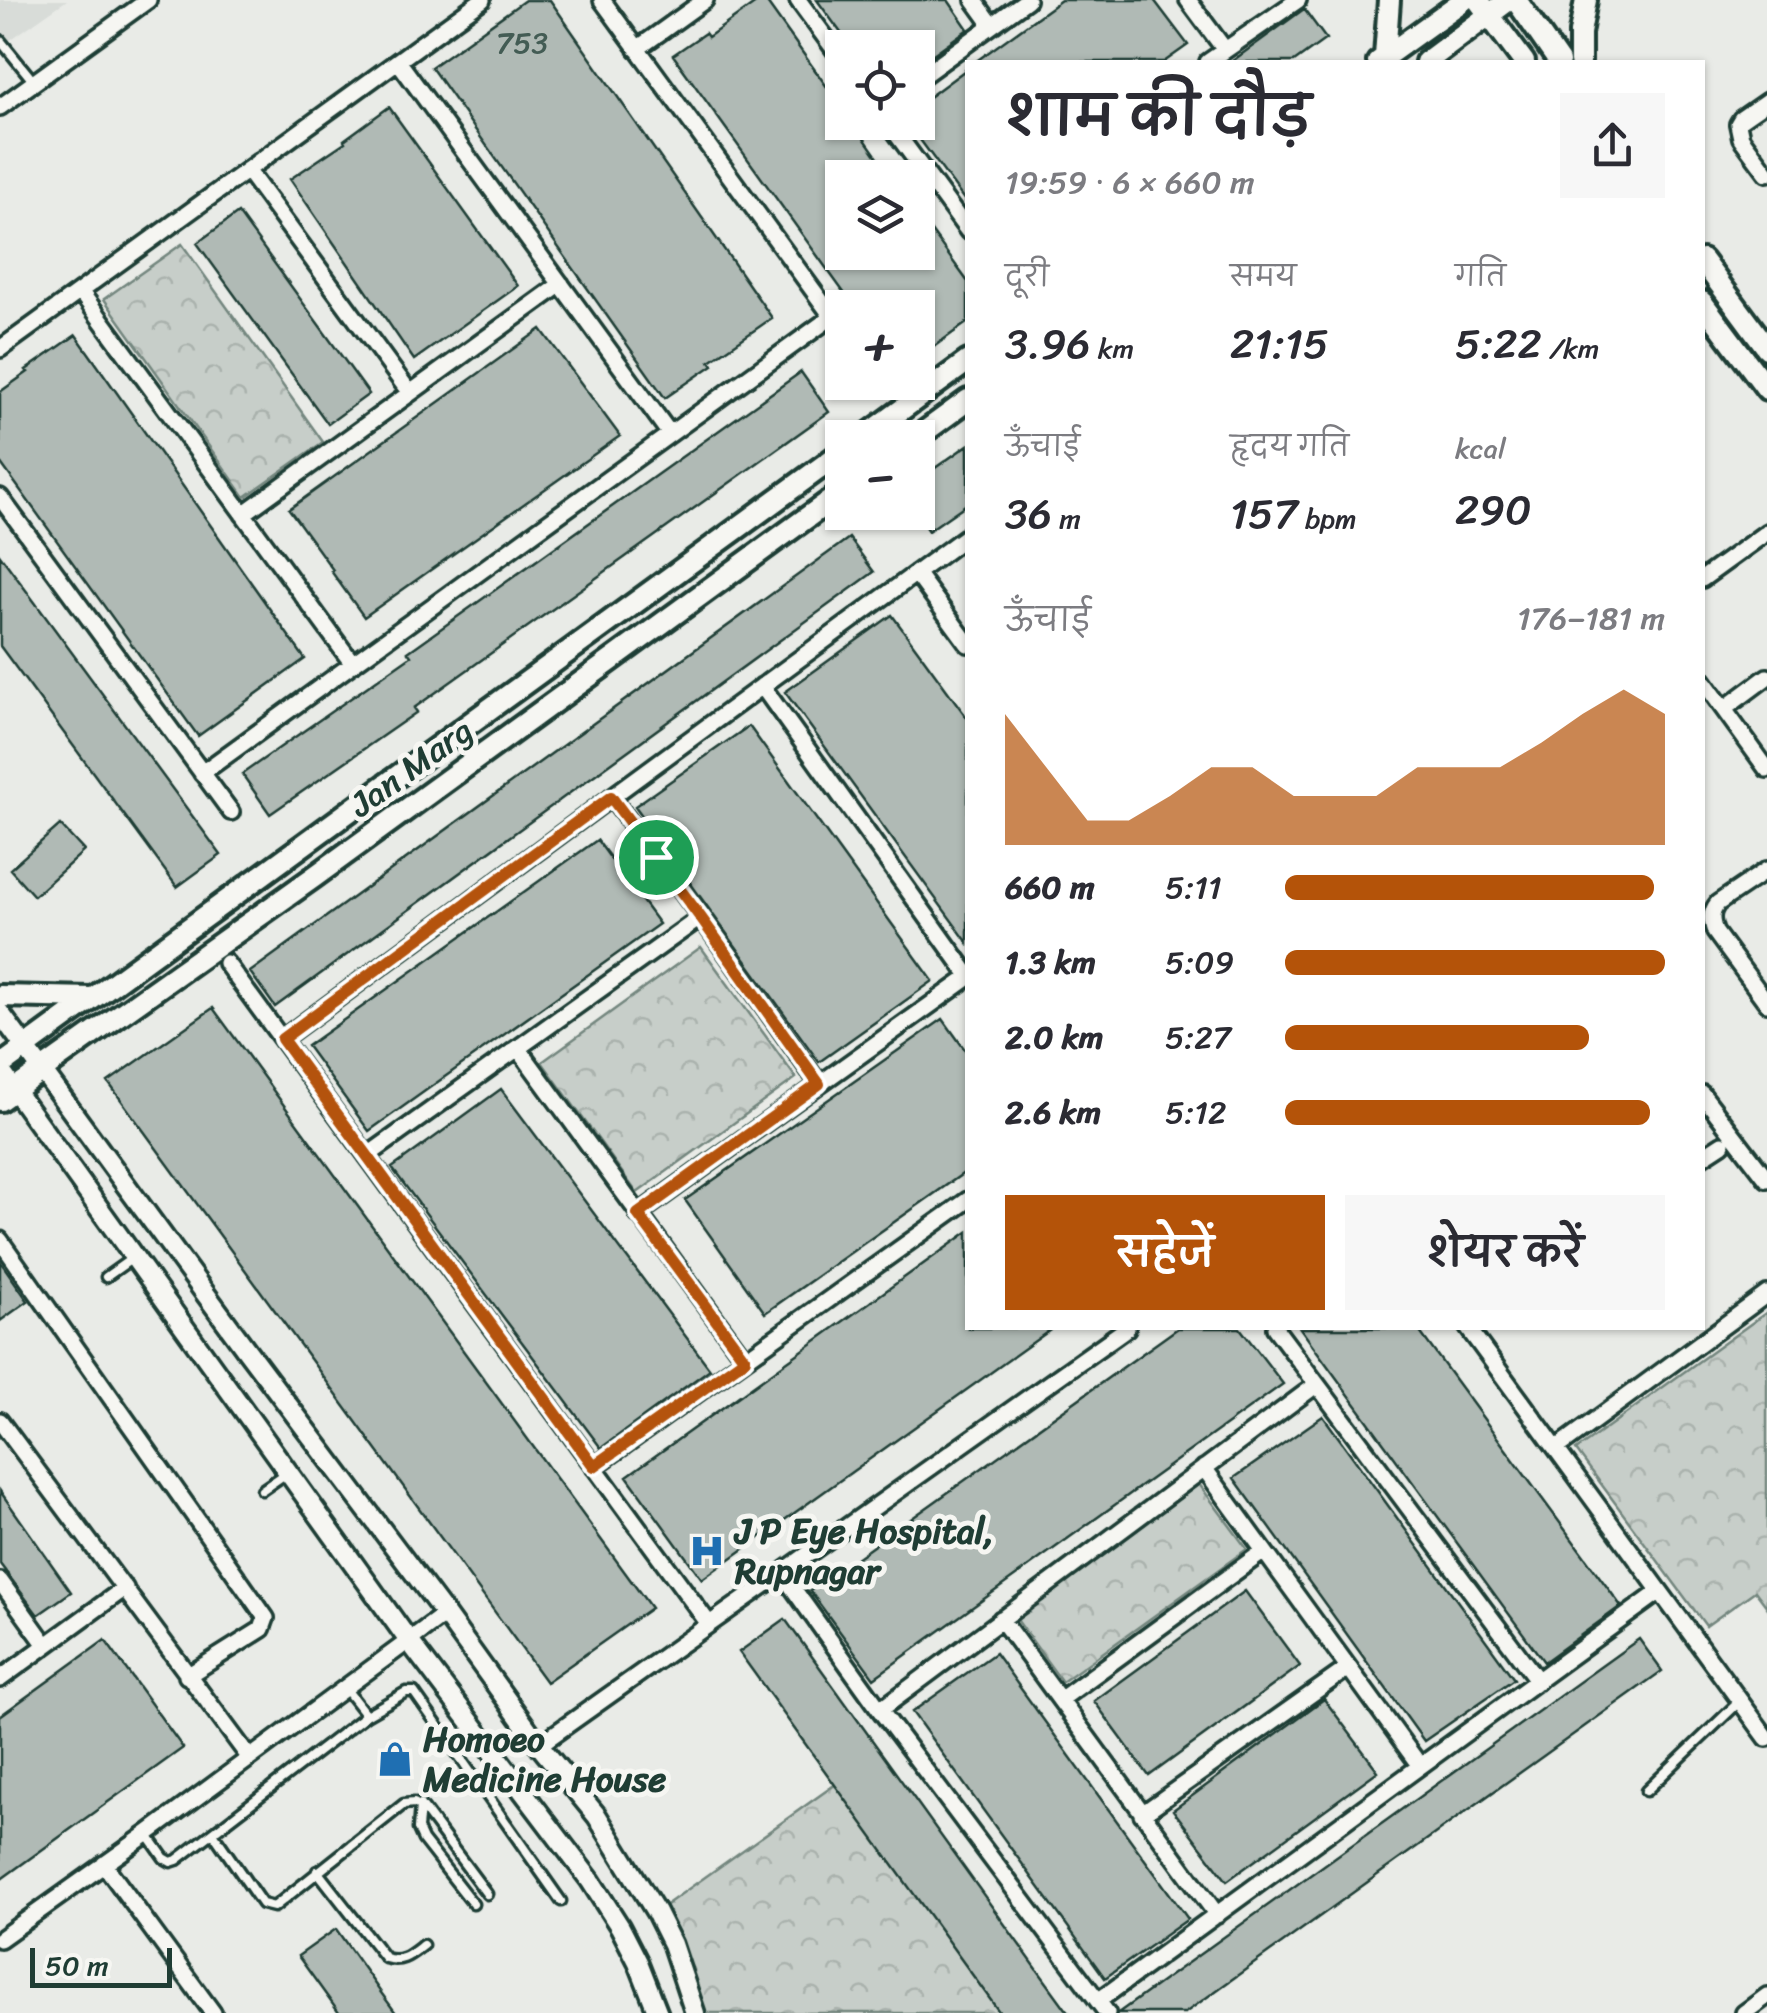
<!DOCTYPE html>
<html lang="hi">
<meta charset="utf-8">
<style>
:root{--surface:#fff;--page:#f7f7f7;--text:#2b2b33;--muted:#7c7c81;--accent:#b45309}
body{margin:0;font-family:Sriracha,"Playpen Sans Deva",sans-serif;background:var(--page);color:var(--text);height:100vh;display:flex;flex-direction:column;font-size:38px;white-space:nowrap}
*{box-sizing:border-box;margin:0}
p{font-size:32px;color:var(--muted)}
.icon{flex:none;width:55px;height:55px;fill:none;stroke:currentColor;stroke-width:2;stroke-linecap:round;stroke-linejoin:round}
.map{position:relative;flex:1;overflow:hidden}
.details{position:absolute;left:965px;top:60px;width:740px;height:1270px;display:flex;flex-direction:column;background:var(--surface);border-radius:0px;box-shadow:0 2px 8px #0004}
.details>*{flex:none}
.buttons{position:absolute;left:825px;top:30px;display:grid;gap:20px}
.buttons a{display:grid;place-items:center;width:110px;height:110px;border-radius:0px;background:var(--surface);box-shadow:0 2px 8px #0004;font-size:50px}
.scale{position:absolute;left:30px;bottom:25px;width:142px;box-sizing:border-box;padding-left:10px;border:5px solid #1f3d34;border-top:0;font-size:28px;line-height:35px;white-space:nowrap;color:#1f3d34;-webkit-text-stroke:8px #f6f6f2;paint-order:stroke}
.pin{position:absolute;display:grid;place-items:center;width:85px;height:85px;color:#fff;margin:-42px;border:5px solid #fff;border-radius:50%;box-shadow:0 2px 10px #0007}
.round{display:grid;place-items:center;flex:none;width:105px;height:105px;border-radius:0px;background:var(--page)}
.summary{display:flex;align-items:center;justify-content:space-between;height:170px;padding:0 40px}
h1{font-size:55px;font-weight:600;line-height:75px}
.figures{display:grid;grid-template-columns:repeat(3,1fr);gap:15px;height:170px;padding:10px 40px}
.figures div{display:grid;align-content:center}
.figures b{font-size:42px;font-weight:600}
.figures small{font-size:28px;font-weight:400}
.figures p{font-size:28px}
.chart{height:280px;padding:20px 40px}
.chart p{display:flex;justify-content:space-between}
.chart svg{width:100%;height:180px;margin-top:10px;fill:var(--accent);opacity:.7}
.primary-button{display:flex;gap:20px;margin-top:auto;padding:20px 40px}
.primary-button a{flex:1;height:115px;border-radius:0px;background:var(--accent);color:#fff;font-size:40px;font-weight:600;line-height:115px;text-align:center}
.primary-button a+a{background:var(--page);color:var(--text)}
ul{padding:0 40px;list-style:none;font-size:32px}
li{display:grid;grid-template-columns:160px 120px 1fr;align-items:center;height:75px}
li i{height:25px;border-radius:12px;background:var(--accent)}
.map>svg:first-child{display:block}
.built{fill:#d8dcd8}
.park{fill:url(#park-crowns);stroke:#73867e;stroke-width:2.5}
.building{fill:#b0bab5;stroke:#1f3d34;stroke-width:2.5}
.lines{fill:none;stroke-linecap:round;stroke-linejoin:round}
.service-casing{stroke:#1f3d34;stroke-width:15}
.minor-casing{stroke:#1f3d34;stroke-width:22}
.tertiary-casing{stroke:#1f3d34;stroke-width:25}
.secondary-casing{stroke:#1f3d34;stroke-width:28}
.service{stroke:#f6f6f2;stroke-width:8}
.minor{stroke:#f6f6f2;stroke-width:15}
.tertiary{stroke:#f6f6f2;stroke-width:18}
.secondary{stroke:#f6f6f2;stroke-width:20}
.route-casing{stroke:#fff;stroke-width:20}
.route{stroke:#b45309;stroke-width:12}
.labels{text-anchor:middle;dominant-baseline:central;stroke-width:10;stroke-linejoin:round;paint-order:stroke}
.number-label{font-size:30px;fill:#435c54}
.street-label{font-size:35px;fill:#1f3d34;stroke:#f6f6f2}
.poi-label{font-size:35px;font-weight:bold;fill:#1f3d34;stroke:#f6f6f2;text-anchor:start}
</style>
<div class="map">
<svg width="1767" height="2013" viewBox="0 0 1767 2013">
<defs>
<pattern id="park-crowns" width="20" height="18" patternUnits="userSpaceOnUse" patternTransform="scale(2.5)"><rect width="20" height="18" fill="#c7cec9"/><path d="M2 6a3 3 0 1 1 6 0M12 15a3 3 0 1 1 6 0" fill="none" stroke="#aab2ad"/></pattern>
</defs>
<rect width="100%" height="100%" fill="#e9ebe7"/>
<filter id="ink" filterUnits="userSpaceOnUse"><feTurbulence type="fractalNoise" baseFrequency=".01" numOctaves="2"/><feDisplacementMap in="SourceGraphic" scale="20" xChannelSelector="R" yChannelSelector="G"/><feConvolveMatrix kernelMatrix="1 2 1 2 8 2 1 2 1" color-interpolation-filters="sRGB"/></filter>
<g filter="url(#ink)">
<path class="built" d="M0 0H67L0 47Z"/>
<path class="park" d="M182 244 323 442 245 497 104 299Z
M701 947 796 1078 637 1193 542 1062Z
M1767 1312V1607L1755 1591 1706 1626 1576 1450Z
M1199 1484 1247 1549 1062 1682 1015 1617Z
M840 1781 1016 2013H687L656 1912Z"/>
<path class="building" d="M525 0H550L772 318 710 361 713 365 665 398 431 67Z
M760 0H765L842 108V122H853L892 178H842V252H918V213L968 282V322L918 358V308H855L673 55 705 33 708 37Z
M817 0H948L968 29 929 57 922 48H852Z
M1061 0H1154L1188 45 1164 62H975Z
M1304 9 1326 39 1294 62H1231Z
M968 68V205L907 122H918V105Z
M389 107 518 286 414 360 290 179 345 142 344 140Z
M238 213 369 394 328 424 197 243Z
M541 329 620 436 364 617 331 571 333 570 289 509Z
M76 335 305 659 198 736 0 462V392L28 372 26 370Z
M801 372 829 412 414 708 417 712 270 814 242 774 411 656 408 652Z
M968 445V503L928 531 918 516V480Z
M849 538 874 572 275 1007 250 972Z
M0 555 221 855 177 887 0 646Z
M892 615 968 719V943L785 692Z
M749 726 933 981 819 1062 635 806Z
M60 825 84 851 34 896 10 869Z
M597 840 659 924 369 1131 307 1046Z
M213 1008 651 1608 546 1682 108 1082Z
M943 1019 968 1054V1170L765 1313 685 1200Z
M501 1089 710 1369 601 1448 392 1168Z
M968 1232V1328H1053L702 1579 627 1476Z
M0 1261 28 1301 0 1321Z
M1178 1328H1240L1283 1384 874 1678 810 1591Z
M1300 1328H1417L1621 1606 1544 1662Z
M1323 1416 1514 1679 1424 1741 1234 1478Z
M0 1491 71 1592 38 1615 0 1564Z
M1245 1591 1300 1666 1149 1776 1094 1701Z
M785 1619 1034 1965 1069 2013H1000L801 1738 739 1652Z
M1639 1639 1662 1671 1620 1701 1185 2013H1118Z
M105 1640 183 1748 0 1880V1716Z
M995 1653 1188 1919 1105 1978 912 1712Z
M1324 1699 1378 1771 1227 1881 1173 1810Z
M336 1929 379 1990 396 2013H339L298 1956Z"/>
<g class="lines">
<defs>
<path id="service" d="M0 40 34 82
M106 1277 134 1257
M262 1490 288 1472
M345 1688 366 1715
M1646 1791 1740 1701
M420 1805 418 1829 423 1840 473 1904
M213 1833 262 1904 274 1907 404 1804 414 1803 423 1808 487 1894
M147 1834 164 1858 171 1862 177 1860 366 1715 406 1692H414L561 1901
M317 1871 385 1958C402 1963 410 1955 423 1945"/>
<path id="minor" d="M602 0 842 330
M798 0 842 60
M974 0 992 25
M1188 0 1225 50
M637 49 705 0
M398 61 670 434
M1208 62 1298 0
M918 79 1027 0
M1767 101 1741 119 1738 124 1741 138 1767 173
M0 107 148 0
M888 122 968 231
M247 170 410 393
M80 291 353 664
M0 349 482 0
M0 497 231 812
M243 514 561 284
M916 573 968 644
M1702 579 1767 532
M1702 679 1767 769
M762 686 968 974
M1724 709 1767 677
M202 773 833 316
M611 797 701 917 819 1084
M1767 870 1718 903C1710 913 1711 920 1715 932L1767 1003
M226 963 709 1624
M282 1039 968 535
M518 1048 745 1359
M1702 1094 1767 1179
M367 1156 701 917
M1702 1157 1722 1144
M638 1214 968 978
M0 1240 266 1618 262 1629 187 1676
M1275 1328 1538 1681
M1468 1328 1767 1738
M0 1421 249 1757
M1557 1448 1767 1294
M594 1467 968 1200
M1204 1468 1420 1766
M782 1573 880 1710 1107 2013
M0 1581 46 1645
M1001 1619 1217 1915
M0 1679 125 1588
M1060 1700 1264 1551
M880 1710 1316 1385
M539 1745 1127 1328
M1142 1814 1348 1668
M104 1864 213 2013
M0 1939 147 1834 445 1614
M1098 2001 1659 1592
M1744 2013 1767 1996"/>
<path id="tertiary" d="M0 1013 248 1352 445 1614 539 1745 597 1816 656 1912 672 1944 695 2013
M0 1070 409 1641 590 1880 620 1927 638 1962 658 2013"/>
<path id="secondary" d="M1478 0 1524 62
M1516 0 1559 62
M1385 57 1389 0
M1378 62 1464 0
M1426 62 1509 0
M1580 62V33L1586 0
M1702 260 1767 348
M1702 302 1767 389
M863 438 968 361
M916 438 968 400
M0 996 92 998
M0 1066 842 452
M0 1100 314 877 842 492"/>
</defs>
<use href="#service" class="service-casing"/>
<use href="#minor" class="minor-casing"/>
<use href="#tertiary" class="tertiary-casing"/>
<use href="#secondary" class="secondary-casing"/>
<use href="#service" class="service"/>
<use href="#minor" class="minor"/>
<use href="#tertiary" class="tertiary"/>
<use href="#secondary" class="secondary"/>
</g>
</g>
<g class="lines" filter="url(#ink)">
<defs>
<path id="route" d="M611 797 701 918 819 1084 638 1214 745 1359 594 1466 282 1039Z"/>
</defs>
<use href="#route" class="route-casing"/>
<use href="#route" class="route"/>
</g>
<defs>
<symbol id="hospital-bare" viewBox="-9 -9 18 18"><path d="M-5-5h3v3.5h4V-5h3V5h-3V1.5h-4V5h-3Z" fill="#1f6fb2" stroke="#f6f6f2" stroke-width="2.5" paint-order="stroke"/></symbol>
<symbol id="shop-bare" viewBox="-9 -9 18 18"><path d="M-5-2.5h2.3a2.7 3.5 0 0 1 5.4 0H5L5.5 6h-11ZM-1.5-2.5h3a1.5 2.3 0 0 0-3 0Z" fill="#1f6fb2" stroke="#f6f6f2" stroke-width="2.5" paint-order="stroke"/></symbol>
</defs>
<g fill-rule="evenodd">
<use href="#hospital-bare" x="682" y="1526" width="50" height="50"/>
<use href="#shop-bare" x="370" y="1734" width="50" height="50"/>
</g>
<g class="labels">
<g class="number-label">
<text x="522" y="43">753</text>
</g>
<g class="street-label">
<text transform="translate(411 767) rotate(-36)">Jan Marg</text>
</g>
<g class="poi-label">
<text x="735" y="1531">J P Eye Hospital,<tspan x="735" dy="40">Rupnagar</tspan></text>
<text x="423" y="1739">Homoeo<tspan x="423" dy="40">Medicine House</tspan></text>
</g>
</g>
</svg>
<div class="buttons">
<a><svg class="icon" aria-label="locate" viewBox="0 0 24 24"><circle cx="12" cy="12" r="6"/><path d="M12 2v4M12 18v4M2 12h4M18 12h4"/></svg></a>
<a><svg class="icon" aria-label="layers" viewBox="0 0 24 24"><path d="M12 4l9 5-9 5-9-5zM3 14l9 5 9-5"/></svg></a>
<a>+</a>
<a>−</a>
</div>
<div class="scale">50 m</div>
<div class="pin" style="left:656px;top:857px;background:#1e9e55"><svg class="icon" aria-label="arrive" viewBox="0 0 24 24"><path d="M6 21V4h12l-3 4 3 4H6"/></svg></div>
<section class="details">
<div class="summary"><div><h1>शाम की दौड़</h1><p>19:59 · 6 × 660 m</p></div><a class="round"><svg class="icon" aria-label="share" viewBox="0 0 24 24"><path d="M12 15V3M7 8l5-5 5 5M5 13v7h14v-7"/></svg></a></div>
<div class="figures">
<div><p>दूरी</p><b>3.96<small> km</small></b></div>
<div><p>समय</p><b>21:15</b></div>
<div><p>गति</p><b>5:22<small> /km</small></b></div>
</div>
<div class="figures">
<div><p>ऊँचाई</p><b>36<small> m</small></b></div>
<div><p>हृदय गति</p><b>157<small> bpm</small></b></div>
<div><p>kcal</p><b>290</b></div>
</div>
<div class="chart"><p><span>ऊँचाई</span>176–181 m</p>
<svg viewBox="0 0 160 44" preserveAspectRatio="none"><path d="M0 44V12L10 25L20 38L30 38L40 32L50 25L60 25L70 32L80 32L90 32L100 25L110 25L120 25L130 19L140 12L150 6L160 12V44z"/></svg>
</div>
<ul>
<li><b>660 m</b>5:11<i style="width:97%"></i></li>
<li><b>1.3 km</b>5:09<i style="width:100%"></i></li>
<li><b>2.0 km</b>5:27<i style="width:80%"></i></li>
<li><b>2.6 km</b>5:12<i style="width:96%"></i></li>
</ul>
<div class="primary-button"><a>सहेजें</a><a>शेयर करें</a></div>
</section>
</div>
